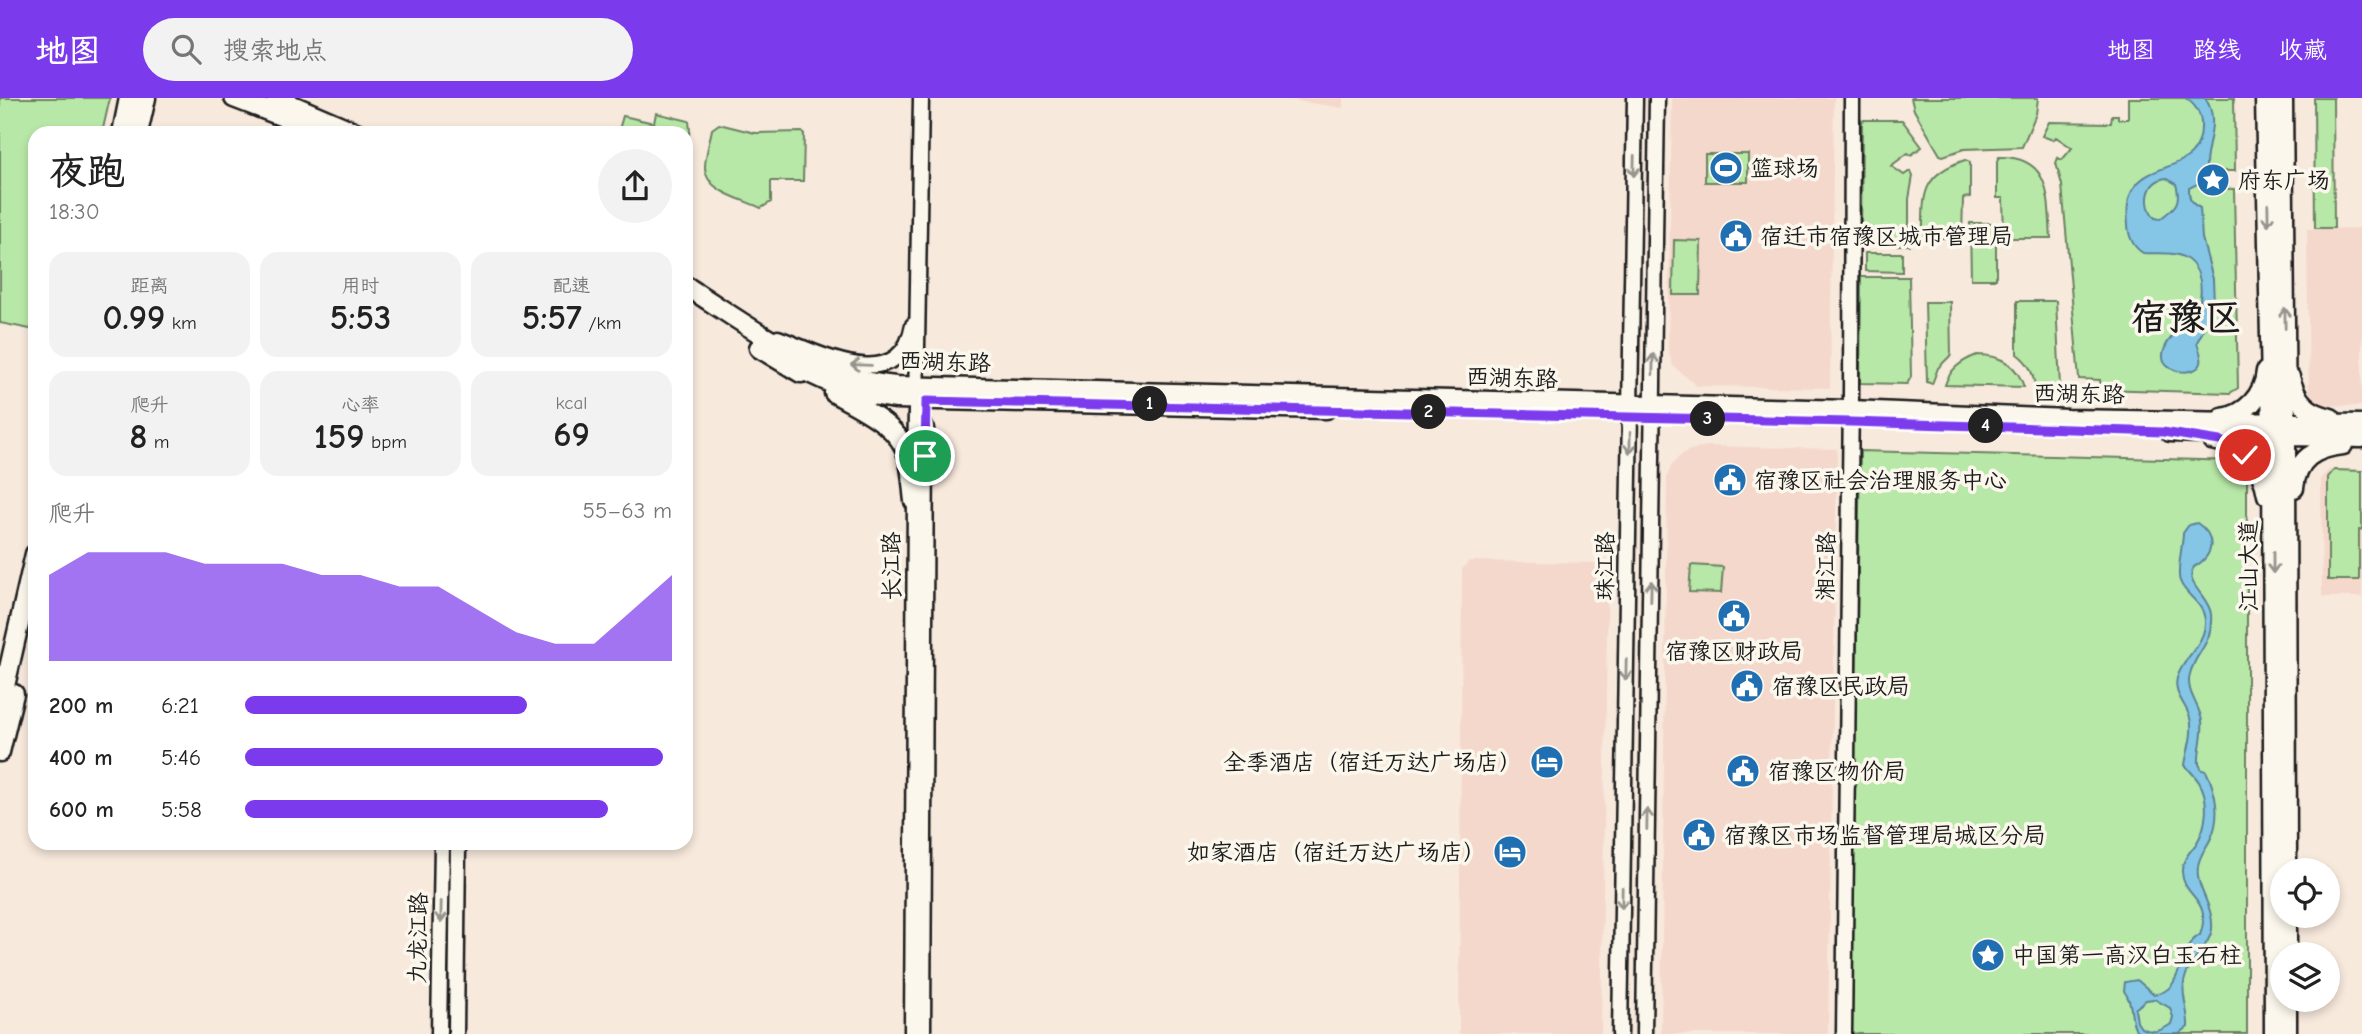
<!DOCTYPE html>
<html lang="zh">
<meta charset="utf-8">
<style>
:root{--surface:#fff;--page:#f2f2f2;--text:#222;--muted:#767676;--accent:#7c3aed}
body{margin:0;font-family:"Comic Neue","LXGW WenKai TC",sans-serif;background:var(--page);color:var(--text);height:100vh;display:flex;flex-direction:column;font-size:26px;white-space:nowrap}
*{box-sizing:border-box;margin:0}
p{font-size:23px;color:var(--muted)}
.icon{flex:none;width:38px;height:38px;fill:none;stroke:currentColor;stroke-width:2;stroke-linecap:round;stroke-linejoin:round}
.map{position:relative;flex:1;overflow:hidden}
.side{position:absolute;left:28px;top:28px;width:665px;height:724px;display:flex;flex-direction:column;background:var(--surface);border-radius:21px;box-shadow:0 4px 10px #0003}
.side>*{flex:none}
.tools{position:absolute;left:2270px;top:760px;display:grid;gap:14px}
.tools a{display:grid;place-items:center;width:70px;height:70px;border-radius:50%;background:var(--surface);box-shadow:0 4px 10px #0003;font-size:35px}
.pin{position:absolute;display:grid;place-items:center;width:60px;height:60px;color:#fff;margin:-30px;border:4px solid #fff;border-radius:50%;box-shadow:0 2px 7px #0007}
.km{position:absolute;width:35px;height:35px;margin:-18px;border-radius:50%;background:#222;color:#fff;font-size:19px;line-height:35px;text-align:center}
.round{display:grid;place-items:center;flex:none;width:74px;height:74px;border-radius:37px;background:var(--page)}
.summary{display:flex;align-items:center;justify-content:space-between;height:119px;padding:0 21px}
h1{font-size:38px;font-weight:600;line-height:52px}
.metrics{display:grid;grid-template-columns:repeat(3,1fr);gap:10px;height:119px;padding:7px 21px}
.metrics div{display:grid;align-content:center;border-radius:18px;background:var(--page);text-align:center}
.metrics b{font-size:35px;font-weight:600}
.metrics small{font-size:19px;font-weight:400}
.metrics p{font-size:19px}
.chart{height:196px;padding:14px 21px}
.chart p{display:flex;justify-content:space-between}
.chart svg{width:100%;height:126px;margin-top:7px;fill:var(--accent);opacity:.7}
ul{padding:0 21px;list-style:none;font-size:23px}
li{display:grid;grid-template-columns:112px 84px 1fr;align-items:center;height:52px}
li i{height:18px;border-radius:9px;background:var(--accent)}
header{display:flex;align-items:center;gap:42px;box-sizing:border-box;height:98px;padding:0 35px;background:var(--accent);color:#fff}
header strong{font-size:33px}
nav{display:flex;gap:38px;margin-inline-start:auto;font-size:24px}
.search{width:490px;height:63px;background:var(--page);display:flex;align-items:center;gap:18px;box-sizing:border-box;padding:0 24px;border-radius:38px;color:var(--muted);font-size:26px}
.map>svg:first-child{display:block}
.built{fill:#f4d8cc}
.green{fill:#b8e8a7;stroke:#6a8262;stroke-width:2}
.water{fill:#85c6e6;stroke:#5b8295;stroke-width:2;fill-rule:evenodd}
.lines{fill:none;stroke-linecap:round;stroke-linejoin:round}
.minor-casing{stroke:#1c1c1c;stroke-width:19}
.major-casing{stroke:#1c1c1c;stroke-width:23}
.minor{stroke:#fbf7ec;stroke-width:14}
.major{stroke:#fbf7ec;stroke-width:18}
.oneway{stroke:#97948e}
.route-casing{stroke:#fff;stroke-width:14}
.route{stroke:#7c3aed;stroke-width:9}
.labels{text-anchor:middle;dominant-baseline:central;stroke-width:7;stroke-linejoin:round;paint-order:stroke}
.poi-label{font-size:23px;fill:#1c1c1c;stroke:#fbf7ec;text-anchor:start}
.street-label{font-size:23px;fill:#1c1c1c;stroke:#fbf7ec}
.town-label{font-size:37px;font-weight:bold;fill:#1c1c1c;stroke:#fbf7ec}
</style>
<header>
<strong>地图</strong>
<div class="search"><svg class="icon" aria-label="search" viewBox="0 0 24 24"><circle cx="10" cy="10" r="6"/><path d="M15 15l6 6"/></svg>搜索地点</div>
<nav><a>地图</a><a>路线</a><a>收藏</a></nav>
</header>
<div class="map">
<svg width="2362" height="936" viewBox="0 0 2362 936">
<rect width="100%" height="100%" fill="#f8e9dd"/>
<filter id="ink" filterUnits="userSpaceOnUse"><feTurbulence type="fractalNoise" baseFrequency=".0143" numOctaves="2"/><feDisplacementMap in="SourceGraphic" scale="14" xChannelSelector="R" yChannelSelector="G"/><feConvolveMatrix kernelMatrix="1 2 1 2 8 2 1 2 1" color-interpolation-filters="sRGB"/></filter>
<g filter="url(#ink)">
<path class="built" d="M1278 0H1343V10Z
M1672 0H1834L1830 290 1697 288 1673 268 1668 252Z
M2362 130V308L2309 307 2307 131Z
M1705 348 1837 351 1828 936H1661L1667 379 1672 366 1680 358 1687 353Z
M2329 372 2362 373V499H2322L2321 380Z
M1469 463 1608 465 1601 936H1459L1462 471Z"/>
<path class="green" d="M0 0H110L102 35H35V232L0 225Z
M1911 0H2038L2036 16 2022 49 1964 51 1943 58 1940 57 1914 12Z
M2128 0H2234L2235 73H2207V90L2234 91 2238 290 2230 295 2101 291 2100 282 2079 281 2062 87 2056 65 2058 60 2062 62 2072 50 2056 39 2053 42 2042 38 2049 24 2111 25 2112 17H2118V21H2128Z
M2314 0H2333L2334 130H2315Z
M656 15 689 23 690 33 686 46V35H618L623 18 654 25Z
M1862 22H1902L1922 49 1911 57 1908 55 1891 68 1904 77 1910 73 1913 78 1909 101V147H1861Z
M719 26 755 35 802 34 804 36 803 83H771V104L761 110C743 101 705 94 705 69 705 57 710 43 712 31Z
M1705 56H1748V84H1705Z
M1999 59C2052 58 2048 101 2051 140H2004L2003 100H1997V63Z
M1965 62 1970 64V99L1963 100 1962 140H1923C1923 98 1920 77 1965 62Z
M1970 125H1996V181H1971Z
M1674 142 1701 143 1700 197H1673Z
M1865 155H1902V174L1865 173Z
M1861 179H1909L1911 279 1907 286 1860 285Z
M2017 203H2056L2060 289H2035C2033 274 2029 265 2017 256Z
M1925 204H1950L1951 257 1938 270 1932 286 1927 284Z
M1977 257C1999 257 2017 266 2024 289L1945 287C1950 271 1961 263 1977 257Z
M1860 353 2238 363 2247 377V936H1850Z
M2334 372 2362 373V431L2359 432V482H2328V379Z
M1691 467 1723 469 1721 495 1689 494Z"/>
<path class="water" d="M2185 0H2205C2220 21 2207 43 2206 66 2206 74 2207 82 2207 89L2199 85 2189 90C2189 101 2190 105 2200 110L2202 140 2213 181 2214 205 2213 215 2197 244C2198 250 2203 259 2201 265 2196 279 2164 275 2163 260 2162 251 2171 238 2178 232 2186 226 2180 234 2188 227 2204 211 2207 173 2185 160 2174 153 2156 156 2143 155 2133 149 2129 139 2128 128 2127 114 2126 99 2136 87 2156 62 2203 74 2201 26 2201 15 2194 5 2185 0ZM2166 80 2176 86C2182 106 2174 110 2160 121L2155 120C2143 107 2146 83 2166 80Z
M2197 425C2217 438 2214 458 2194 469 2183 485 2209 498 2211 516 2213 548 2196 552 2190 576 2185 594 2200 607 2202 623 2204 636 2198 652 2199 666L2202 672 2206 673C2216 693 2221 719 2211 740 2206 751 2199 757 2198 769 2195 790 2214 807 2212 831 2210 846 2192 862 2186 877 2179 895 2189 911 2188 929L2179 936H2139C2128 924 2135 907 2124 893L2125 884 2137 882 2154 896C2185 895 2176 849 2200 837 2213 800 2183 800 2182 774 2181 763 2190 754 2196 746 2207 729 2210 702 2199 684 2195 678 2190 673 2185 667 2187 653 2194 635 2190 620 2186 605 2173 597 2177 580 2183 559 2206 546 2205 523 2204 504 2185 498 2180 483 2176 474 2183 447 2183 435L2189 427ZM2154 901 2170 910 2173 919 2171 926C2161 933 2153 936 2141 930L2137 924 2135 911 2146 902Z"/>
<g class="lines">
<defs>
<path id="minor" d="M778 240C819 255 900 300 913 227
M915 373 921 0
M439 936 442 746
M456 936 458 746
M912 936 915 393
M923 936 926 330
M1620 936 1635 0
M1644 936 1657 0
M1844 936 1851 297 1852 0"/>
<path id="major" d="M234 0 325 35
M276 0 358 35
M2265 0 2272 338 2274 936
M2283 0 2286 338 2287 772
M122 35 129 0
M138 35 146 0
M686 188C752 230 816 281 896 288L1851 312 2068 321 2362 326
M759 250 801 275
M794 268 848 293 895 301 1326 311
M2290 279C2296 303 2307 315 2331 320
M834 295C860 310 900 327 908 359 912 373 912 389 914 403
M2222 320C2246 317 2264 297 2266 273
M2170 334 2362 340
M2212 342C2240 346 2263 368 2267 397
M2294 390C2297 360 2315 350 2343 347
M0 610 35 456
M0 654 14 596
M2287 817V856
M2287 901V936"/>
</defs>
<use href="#minor" class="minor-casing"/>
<use href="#major" class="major-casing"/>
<use href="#minor" class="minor"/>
<use href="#major" class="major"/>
</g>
<defs><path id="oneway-shaft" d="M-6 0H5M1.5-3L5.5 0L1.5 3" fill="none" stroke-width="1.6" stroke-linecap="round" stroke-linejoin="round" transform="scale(1.75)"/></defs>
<g class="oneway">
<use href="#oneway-shaft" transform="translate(1634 68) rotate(91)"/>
<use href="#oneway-shaft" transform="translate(2268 117) rotate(89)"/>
<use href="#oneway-shaft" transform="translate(2285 220) rotate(-91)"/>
<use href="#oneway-shaft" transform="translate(1653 266) rotate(-89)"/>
<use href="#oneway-shaft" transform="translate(861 267) rotate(-178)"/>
<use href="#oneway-shaft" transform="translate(1630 345) rotate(91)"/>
<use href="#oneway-shaft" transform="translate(2273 465) rotate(90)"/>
<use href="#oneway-shaft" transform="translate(1651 493) rotate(-89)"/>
<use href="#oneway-shaft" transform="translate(1626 572) rotate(91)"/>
<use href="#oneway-shaft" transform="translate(1647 721) rotate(-89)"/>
<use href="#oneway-shaft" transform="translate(1622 800) rotate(91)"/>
<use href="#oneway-shaft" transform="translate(441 814) rotate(91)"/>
</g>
</g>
<g class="lines" filter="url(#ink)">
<defs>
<path id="route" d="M925 358 926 303 1851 324 2163 334 2220 343 2235 349 2245 357"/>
</defs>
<use href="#route" class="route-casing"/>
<use href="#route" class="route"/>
</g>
<defs>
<symbol id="stadium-disc" viewBox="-11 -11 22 22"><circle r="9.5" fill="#1f6fb2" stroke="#fbf7ec"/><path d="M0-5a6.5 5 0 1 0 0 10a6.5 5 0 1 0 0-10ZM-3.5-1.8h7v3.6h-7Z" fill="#fff"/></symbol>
<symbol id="sight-disc" viewBox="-11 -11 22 22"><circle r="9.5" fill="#1f6fb2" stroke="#fbf7ec"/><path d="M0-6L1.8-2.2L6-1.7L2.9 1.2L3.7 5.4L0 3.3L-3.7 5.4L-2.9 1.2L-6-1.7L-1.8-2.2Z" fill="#fff"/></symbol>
<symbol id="civic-disc" viewBox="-11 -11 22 22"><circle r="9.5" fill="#1f6fb2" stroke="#fbf7ec"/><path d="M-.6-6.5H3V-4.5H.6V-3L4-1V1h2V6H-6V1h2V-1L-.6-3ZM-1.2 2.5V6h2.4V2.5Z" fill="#fff"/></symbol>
<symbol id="hotel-disc" viewBox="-11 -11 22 22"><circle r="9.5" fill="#1f6fb2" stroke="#fbf7ec"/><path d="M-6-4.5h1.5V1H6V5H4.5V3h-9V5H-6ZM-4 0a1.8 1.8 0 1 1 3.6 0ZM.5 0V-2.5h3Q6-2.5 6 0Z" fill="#fff"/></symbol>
</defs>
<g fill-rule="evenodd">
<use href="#stadium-disc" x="1707" y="51" width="38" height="38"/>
<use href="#sight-disc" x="2194" y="63" width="38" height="38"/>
<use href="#civic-disc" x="1717" y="119" width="38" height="38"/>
<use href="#civic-disc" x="1711" y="363" width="38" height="38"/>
<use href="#civic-disc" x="1715" y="499" width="38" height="38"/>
<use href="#civic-disc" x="1728" y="569" width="38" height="38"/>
<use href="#hotel-disc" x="1528" y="645" width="38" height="38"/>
<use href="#civic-disc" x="1724" y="654" width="38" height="38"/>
<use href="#civic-disc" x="1680" y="718" width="38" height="38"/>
<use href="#hotel-disc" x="1491" y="735" width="38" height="38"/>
<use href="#sight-disc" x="1969" y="838" width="38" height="38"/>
</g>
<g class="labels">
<g class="poi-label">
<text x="1750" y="70">篮球场</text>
<text x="2238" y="82">府东广场</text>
<text x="1760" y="138">宿迁市宿豫区城市管理局</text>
<text x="1754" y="382">宿豫区社会治理服务中心</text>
<text x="1734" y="553" text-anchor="middle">宿豫区财政局</text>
<text x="1772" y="588">宿豫区民政局</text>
<text x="1522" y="664" text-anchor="end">全季酒店（宿迁万达广场店）</text>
<text x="1768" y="673">宿豫区物价局</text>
<text x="1724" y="737">宿豫区市场监督管理局城区分局</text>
<text x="1486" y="754" text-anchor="end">如家酒店（宿迁万达广场店）</text>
<text x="2012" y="857">中国第一高汉白玉石柱</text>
</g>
<g class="street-label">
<text transform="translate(945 264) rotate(2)">西湖东路</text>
<text transform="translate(1512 280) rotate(2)">西湖东路</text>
<text transform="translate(2079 296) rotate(1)">西湖东路</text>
<text transform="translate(891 468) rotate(-90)">长江路</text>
<text transform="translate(1605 468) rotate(-89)">珠江路</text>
<text transform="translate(1826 468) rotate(-89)">湘江路</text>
<text transform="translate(2248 468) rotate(-90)">江山大道</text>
<text transform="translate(418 840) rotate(-89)">九龙江路</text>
</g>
<g class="town-label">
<text x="2186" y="220">宿豫区</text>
</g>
</g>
</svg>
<div class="tools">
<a><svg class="icon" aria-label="locate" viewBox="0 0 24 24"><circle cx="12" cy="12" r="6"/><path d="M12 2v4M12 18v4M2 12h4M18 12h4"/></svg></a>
<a><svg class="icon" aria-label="layers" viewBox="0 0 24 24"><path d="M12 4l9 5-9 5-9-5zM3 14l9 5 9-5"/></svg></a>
</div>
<div class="pin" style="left:925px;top:358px;background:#1e9e55"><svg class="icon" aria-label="arrive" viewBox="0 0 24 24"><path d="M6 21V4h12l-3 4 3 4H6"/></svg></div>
<div class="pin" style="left:2245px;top:357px;background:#d93025"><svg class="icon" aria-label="check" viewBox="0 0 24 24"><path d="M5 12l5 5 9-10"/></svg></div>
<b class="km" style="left:1150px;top:306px">1</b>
<b class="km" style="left:1429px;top:314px">2</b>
<b class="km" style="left:1708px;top:321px">3</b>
<b class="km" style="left:1986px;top:328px">4</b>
<section class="side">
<div class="summary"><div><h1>夜跑</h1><p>18:30</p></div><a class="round"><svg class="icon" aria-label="share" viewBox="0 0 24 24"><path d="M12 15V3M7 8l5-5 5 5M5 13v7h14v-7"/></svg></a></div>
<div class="metrics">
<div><p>距离</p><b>0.99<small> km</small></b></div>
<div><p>用时</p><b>5:53</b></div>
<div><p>配速</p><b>5:57<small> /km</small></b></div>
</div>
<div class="metrics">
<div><p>爬升</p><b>8<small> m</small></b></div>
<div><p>心率</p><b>159<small> bpm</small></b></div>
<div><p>kcal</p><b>69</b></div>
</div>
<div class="chart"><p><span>爬升</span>55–63 m</p>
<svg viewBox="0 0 160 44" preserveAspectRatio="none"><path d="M0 44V14L10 6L20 6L30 6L40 10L50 10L60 10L70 14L80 14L90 18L100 18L110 26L120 34L130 38L140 38L150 26L160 14V44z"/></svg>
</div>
<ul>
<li><b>200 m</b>6:21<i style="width:66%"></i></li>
<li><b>400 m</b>5:46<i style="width:98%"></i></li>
<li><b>600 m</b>5:58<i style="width:85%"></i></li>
</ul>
</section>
</div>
